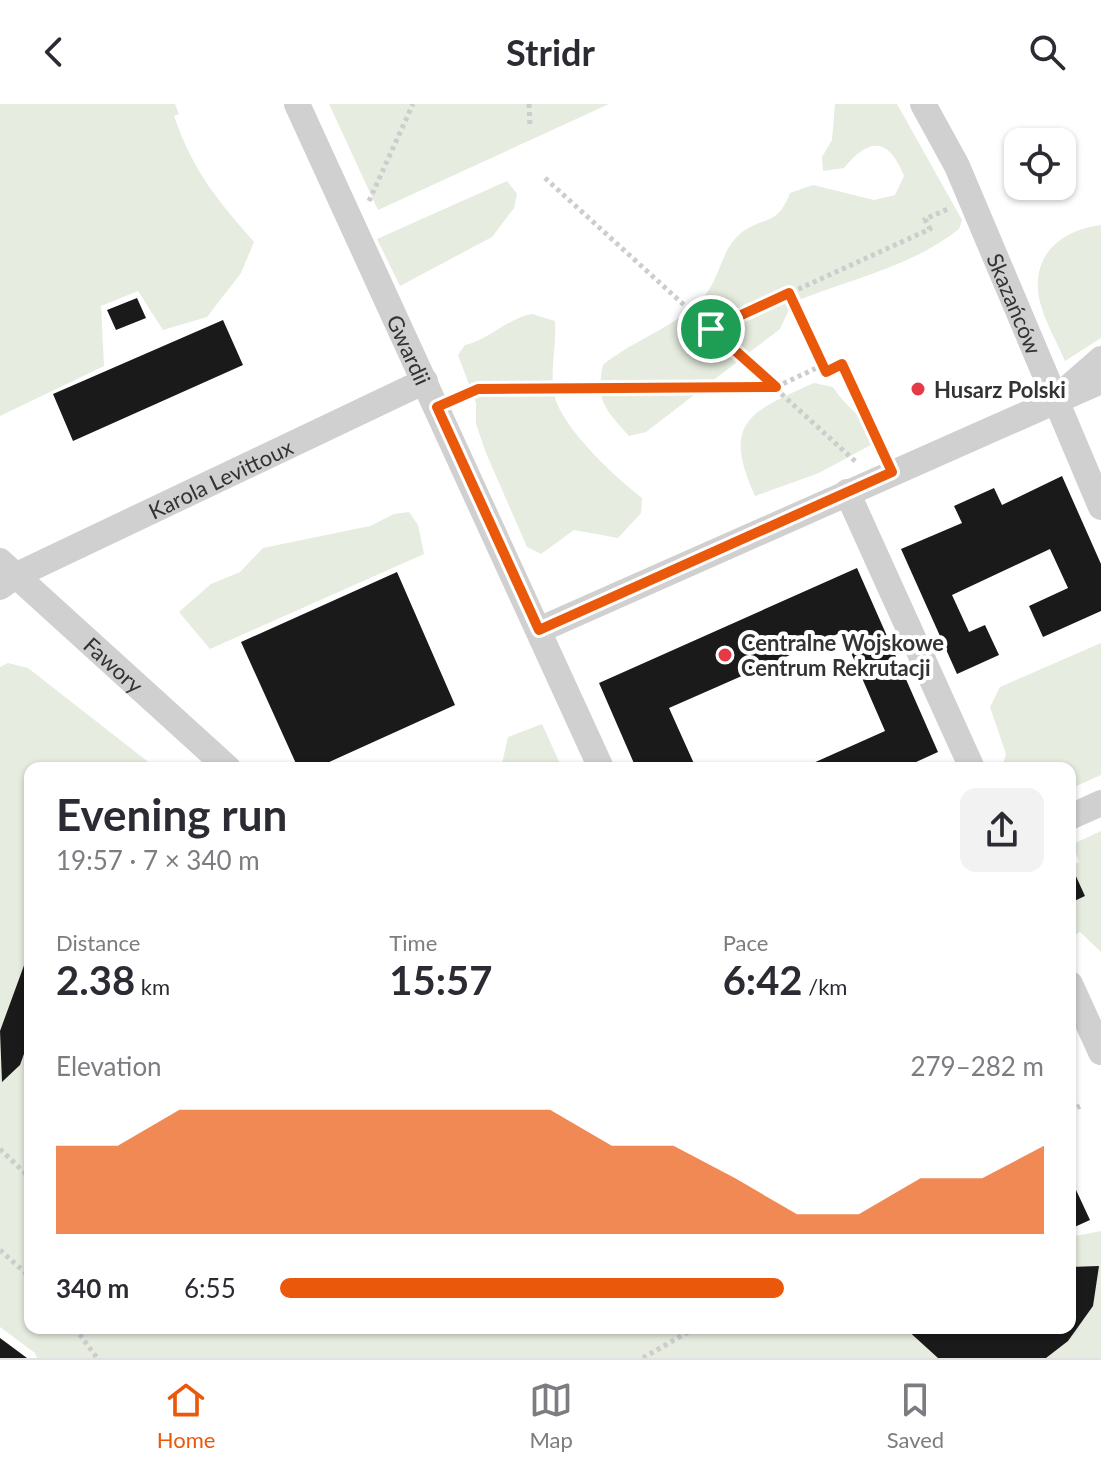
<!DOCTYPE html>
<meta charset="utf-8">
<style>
:root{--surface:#fff;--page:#f2f2f3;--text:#2b2b33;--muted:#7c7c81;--line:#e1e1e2;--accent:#ea580c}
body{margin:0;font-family:Lato,sans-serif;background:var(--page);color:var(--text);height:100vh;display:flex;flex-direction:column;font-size:30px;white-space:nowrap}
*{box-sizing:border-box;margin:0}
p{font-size:26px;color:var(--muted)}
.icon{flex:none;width:44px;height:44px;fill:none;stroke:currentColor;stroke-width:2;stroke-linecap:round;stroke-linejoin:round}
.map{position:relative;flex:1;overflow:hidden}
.sheet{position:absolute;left:24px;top:658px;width:1052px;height:572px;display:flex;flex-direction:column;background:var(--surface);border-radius:16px;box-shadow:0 2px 6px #0004}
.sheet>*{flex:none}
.fabs{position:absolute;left:1004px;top:24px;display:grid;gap:16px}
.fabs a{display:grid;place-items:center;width:72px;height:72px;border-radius:16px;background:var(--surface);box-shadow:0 2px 6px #0004;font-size:40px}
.pin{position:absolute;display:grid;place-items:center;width:68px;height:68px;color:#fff;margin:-34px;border:4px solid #fff;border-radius:50%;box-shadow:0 2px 8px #0007}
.round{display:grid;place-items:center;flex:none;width:84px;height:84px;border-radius:16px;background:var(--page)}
.headline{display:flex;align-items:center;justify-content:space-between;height:136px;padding:0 32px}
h1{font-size:44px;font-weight:700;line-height:60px}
.metrics{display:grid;grid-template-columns:repeat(3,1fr);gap:12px;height:136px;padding:8px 32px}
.metrics div{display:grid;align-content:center}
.metrics b{font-size:40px;font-weight:700}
.metrics small{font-size:22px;font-weight:400}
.metrics p{font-size:22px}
.chart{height:224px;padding:16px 32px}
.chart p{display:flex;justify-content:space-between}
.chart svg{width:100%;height:144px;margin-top:8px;fill:var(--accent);opacity:.7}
ul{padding:0 32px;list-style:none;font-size:26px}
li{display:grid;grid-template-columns:128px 96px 1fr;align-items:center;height:60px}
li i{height:20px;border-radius:10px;background:var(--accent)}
header{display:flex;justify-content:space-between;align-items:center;height:104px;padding:0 32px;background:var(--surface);font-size:36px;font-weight:700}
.dock{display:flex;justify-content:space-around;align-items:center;height:112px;border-top:2px solid var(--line);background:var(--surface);font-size:22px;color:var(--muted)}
.dock a{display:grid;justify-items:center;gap:4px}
.dock .active{color:var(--accent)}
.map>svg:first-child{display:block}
.green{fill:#e6ecdf}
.building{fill:#1a1a1a}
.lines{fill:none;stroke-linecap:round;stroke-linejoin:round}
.path{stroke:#cdcdcd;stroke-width:5;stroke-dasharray:4 4;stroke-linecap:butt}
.minor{stroke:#d0d0d0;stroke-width:26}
.route-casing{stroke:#fff;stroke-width:16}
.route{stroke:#ea580c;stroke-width:10}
.poi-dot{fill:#e63946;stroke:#fff;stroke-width:3}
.labels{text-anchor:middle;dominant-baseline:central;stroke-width:8;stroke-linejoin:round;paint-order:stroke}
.street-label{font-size:22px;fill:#333;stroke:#fff}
.poi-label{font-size:22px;font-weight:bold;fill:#333;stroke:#fff;text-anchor:start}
</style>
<header><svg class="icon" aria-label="back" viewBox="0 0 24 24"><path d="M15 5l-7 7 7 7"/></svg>Stridr<svg class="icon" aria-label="search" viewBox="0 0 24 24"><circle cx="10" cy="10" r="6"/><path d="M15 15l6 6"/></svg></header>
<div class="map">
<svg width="1101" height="1254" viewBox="0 0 1101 1254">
<rect width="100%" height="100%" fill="#fff"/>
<path class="green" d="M0 0H175L179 10 174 12C194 69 216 94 254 138L241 169 207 213 163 226 138 187 101 202 104 262 0 312Z
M329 0H609L378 106Z
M835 0H897L962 116 959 125C910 164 848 175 792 199L780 225 646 328 629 332C606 306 595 297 603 261 634 235 676 224 704 192 720 175 721 145 741 129 765 111 777 123 790 89L813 81 874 96 895 91 904 72C889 33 869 33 844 64L823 67 822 53 832 36Z
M507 77 517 90 514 104 492 133 400 182 377 135Z
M1101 121V234L1065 257C1057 238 1045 218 1040 198 1029 153 1060 126 1101 121Z
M532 210 555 217C557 242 548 272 556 297 568 329 615 373 642 394L641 409 618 434 574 426 541 450 527 443 486 349 476 320V299L458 251 465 241C491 235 506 215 532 210Z
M814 279 833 283C846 304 866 315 880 336L819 369 755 392C721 317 750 308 814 279Z
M409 408 418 421 424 450 210 545 179 508 211 480 240 468 263 444 370 422 394 410Z
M1101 539V671L1070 685V664H1002L1006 650 990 603 1000 583Z
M8 559 28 564 156 664H30V1224H1070V1133L1101 1127V1254H37L35 1249 0 1223V563Z
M542 620 562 664H501L508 633Z
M1101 727V848L1080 828 1070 833V799L1085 792 1072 762 1079 758 1073 740Z"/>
<path class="building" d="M137 194 146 214 116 226 107 206Z
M223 216 243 261 73 337 53 290Z
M1062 372 1101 460V507L1043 533 1029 502 1068 484 1050 445 952 491 969 528 985 521 999 551 957 570 901 445 962 419 954 402 994 384 1002 401Z
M857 464 938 648 903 664H802L885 627 842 528 669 604 696 664H636L599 579Z
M397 468 455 601 316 664H298L241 538Z
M1070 759 1085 792 1070 799Z
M30 845V933L20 961 2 978 0 927Z
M1070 1073 1090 1116 1070 1125Z
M1099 1162 1093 1202 1068 1237 1046 1254H938L905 1224H1070V1163Z
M0 1234 27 1254H0Z"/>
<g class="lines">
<path class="path" d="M529 0 530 23
M545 74 856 358
M369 97 413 0
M789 189 826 268 842 260 883 349
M711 225 930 125 925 115 948 105
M458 294 478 285 776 283 823 261
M1070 1007 1080 1002
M0 1045 30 1074
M0 1146 30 1173
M75 1224 97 1254
M643 1254 695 1224"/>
<g class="minor">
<path id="s1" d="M297 0 601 664"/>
<path id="s2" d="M923 0 957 62 1101 403"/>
<path d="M1069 283 1101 255"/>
<path d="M847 388 972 664"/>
<path id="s3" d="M0 457 228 664"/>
<path id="s4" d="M0 483 17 471 425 277"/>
<path d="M539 526 1101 277"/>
<path d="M1070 713 1101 699"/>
<path d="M1070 880 1101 948"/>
</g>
</g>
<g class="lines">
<defs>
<path id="route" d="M789 189 826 268 842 260 892 368 539 526 437 303 478 285 776 283 711 225Z"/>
</defs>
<use href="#route" class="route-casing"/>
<use href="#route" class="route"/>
</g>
<g class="poi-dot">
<circle cx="918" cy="285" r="8"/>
<circle cx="725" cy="551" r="8"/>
</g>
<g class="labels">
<g class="street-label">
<text stroke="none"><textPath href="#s2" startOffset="220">Skazańców</textPath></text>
<text stroke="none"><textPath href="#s1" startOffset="270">Gwardii</textPath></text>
<text stroke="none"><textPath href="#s4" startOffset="246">Karola Levittoux</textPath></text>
<text stroke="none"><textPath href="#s3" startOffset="154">Fawory</textPath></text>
</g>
<g class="poi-label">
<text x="934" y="285">Husarz Polski</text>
<text x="741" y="538">Centralne Wojskowe<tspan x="741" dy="25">Centrum Rekrutacji</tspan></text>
</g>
</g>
</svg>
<div class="fabs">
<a><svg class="icon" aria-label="locate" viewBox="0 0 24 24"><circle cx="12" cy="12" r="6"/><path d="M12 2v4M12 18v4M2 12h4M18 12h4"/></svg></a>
</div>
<div class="pin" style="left:711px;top:225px;background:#1e9e55"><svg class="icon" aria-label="arrive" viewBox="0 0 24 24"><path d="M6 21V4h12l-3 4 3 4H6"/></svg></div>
<section class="sheet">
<div class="headline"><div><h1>Evening run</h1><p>19:57 · 7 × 340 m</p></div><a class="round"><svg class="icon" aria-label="share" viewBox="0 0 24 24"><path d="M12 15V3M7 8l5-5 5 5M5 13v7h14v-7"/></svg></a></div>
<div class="metrics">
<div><p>Distance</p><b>2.38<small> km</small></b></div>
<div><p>Time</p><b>15:57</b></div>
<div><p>Pace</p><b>6:42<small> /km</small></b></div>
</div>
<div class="chart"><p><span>Elevation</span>279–282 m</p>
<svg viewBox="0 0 160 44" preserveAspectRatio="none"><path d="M0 44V17L10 17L20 6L30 6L40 6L50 6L60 6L70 6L80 6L90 17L100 17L110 27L120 38L130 38L140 27L150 27L160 17V44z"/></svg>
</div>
<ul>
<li><b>340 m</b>6:55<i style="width:66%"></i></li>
</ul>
</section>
</div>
<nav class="dock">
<a class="active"><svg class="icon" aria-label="home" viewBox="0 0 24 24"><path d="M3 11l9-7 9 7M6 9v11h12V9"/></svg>Home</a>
<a><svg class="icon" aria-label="map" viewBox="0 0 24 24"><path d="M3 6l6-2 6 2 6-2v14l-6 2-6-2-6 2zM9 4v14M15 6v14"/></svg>Map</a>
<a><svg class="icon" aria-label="saved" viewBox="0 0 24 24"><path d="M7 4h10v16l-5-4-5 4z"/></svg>Saved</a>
</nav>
